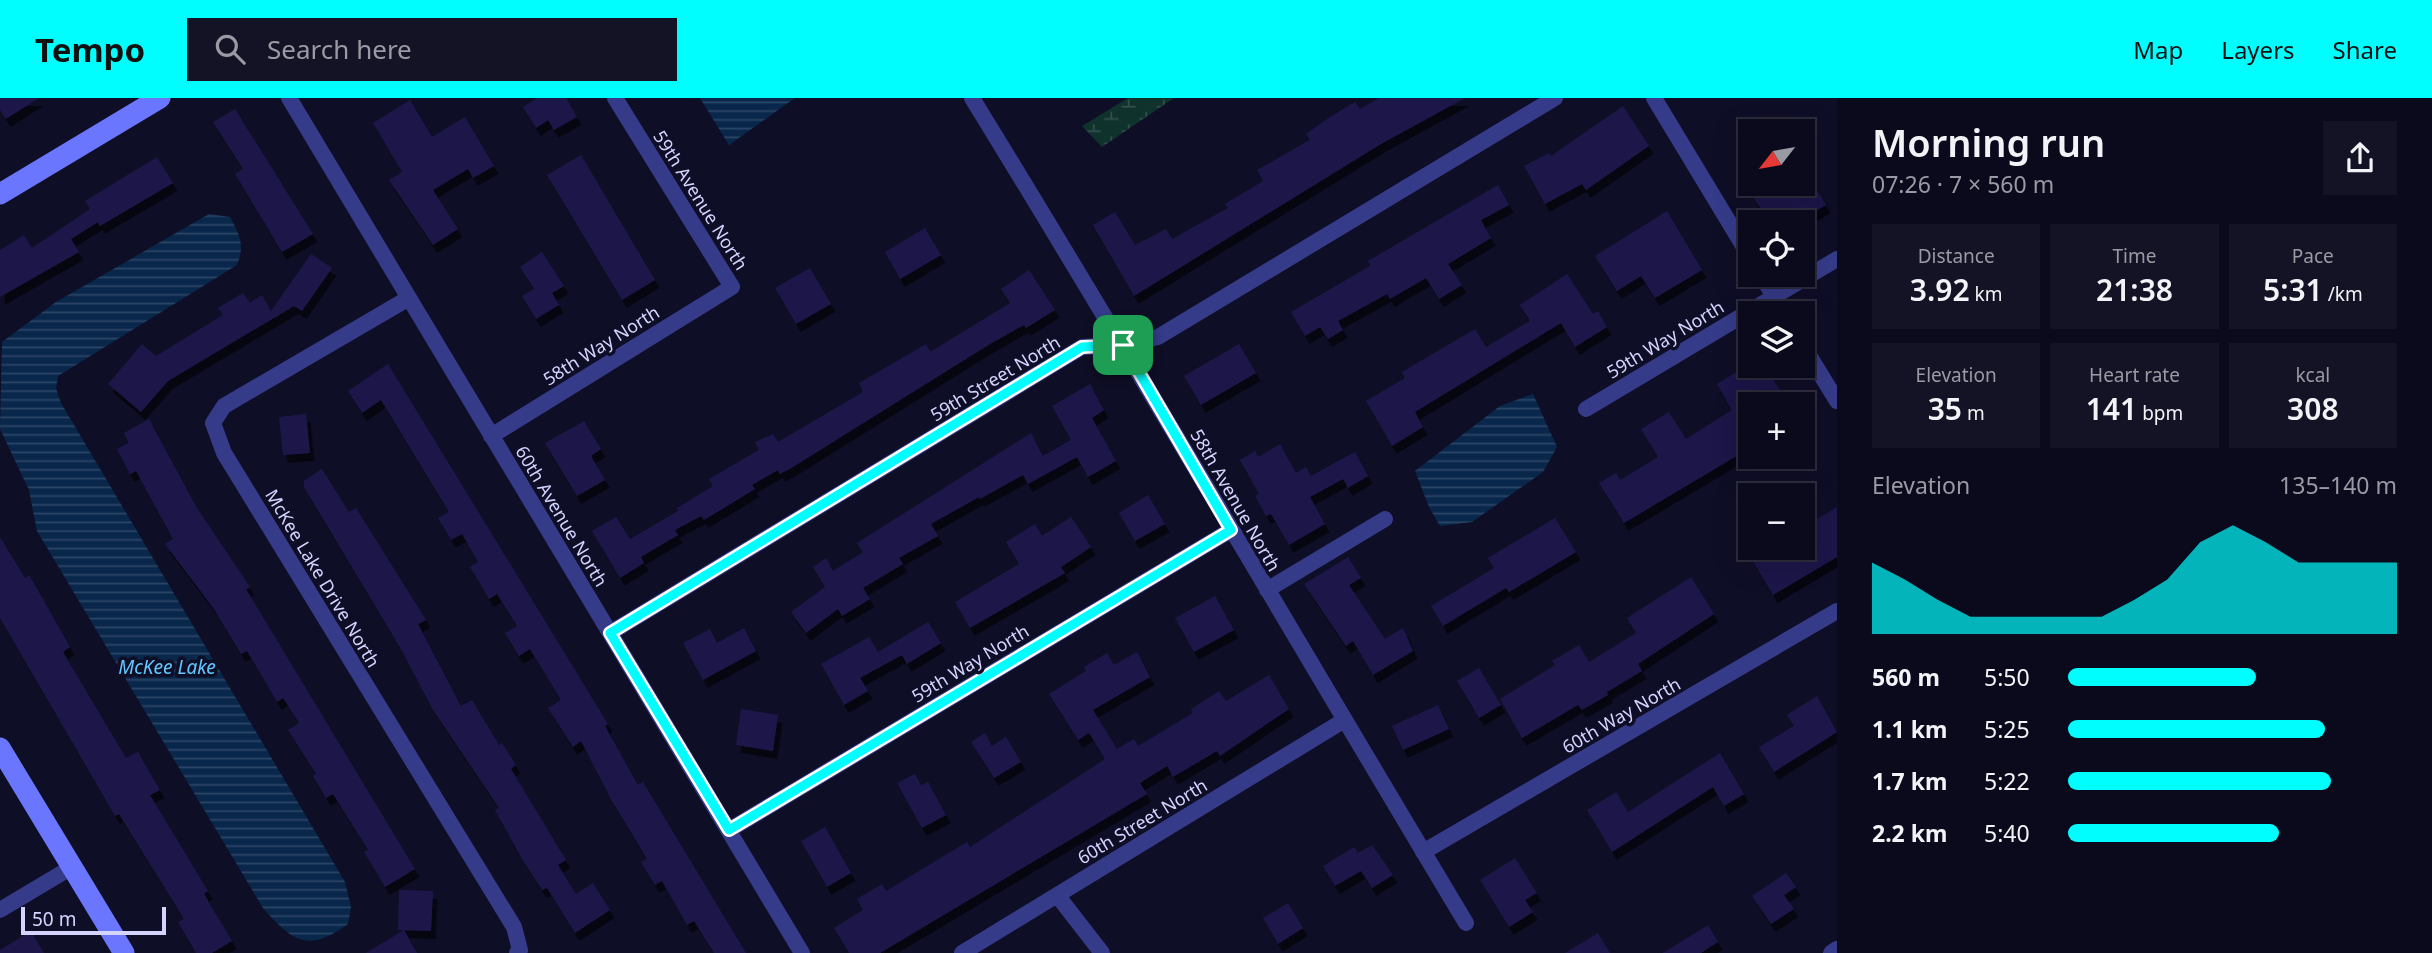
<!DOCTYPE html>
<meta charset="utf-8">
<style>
:root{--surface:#0b0a1d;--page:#141326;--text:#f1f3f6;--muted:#9a9aa4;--line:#2b2b3b;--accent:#00feff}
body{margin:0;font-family:"Noto Sans",sans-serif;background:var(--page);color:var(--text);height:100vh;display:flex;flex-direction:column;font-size:26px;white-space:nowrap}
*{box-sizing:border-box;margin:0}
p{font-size:23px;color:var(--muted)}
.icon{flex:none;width:38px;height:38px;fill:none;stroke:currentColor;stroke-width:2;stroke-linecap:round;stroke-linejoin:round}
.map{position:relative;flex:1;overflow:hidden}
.drawer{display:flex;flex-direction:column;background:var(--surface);width:595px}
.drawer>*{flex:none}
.needle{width:46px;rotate:239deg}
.tools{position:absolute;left:1738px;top:21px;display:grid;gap:14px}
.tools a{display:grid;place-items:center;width:77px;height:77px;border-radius:0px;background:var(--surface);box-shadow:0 7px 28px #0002,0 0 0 2px var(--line);font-size:35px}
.scale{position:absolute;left:21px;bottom:18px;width:145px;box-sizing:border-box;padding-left:7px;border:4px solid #d5d4ff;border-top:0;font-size:19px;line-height:24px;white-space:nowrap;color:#d5d4ff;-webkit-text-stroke:5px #0f0e27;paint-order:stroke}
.pin{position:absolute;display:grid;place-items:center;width:60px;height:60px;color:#fff;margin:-30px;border-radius:14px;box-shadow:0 4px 10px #0006}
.round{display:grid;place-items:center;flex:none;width:74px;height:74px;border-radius:0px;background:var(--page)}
.summary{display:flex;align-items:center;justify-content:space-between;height:119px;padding:0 35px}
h1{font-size:38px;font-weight:600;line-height:52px}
.stats{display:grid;grid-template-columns:repeat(3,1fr);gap:10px;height:119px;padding:7px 35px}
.stats div{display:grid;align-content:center;border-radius:0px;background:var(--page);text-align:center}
.stats b{font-size:30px;font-weight:600}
.stats small{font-size:19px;font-weight:400}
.stats p{font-size:19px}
.chart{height:196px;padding:14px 35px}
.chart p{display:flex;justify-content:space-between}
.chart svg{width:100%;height:126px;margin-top:7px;fill:var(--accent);opacity:.7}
ul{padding:0 35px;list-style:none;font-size:23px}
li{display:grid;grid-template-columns:112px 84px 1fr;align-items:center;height:52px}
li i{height:18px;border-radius:9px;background:var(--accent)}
header{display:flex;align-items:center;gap:42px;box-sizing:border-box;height:98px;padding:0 35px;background:var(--accent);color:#111}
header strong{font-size:33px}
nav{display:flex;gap:38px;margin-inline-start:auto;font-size:24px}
.search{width:490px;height:63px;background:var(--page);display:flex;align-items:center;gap:18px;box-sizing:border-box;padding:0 24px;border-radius:0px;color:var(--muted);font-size:26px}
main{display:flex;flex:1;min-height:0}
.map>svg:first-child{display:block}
.wetland{fill:url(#wetland-marsh)}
.water{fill:url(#water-rules)}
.building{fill:#1d1849;filter:url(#shadow)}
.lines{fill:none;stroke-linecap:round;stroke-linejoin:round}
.street{stroke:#363b89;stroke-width:16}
.secondary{stroke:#6b76ff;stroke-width:21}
.route-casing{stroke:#fff;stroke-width:14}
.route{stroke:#00feff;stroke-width:9}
.labels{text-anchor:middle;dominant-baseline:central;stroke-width:7;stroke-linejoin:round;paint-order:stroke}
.street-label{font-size:18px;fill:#d5d4ff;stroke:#0f0e27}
.water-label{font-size:19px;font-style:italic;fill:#62c6ff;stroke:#0f0e27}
</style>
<header>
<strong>Tempo</strong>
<div class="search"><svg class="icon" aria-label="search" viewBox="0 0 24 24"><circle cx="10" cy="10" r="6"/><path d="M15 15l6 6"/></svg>Search here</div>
<nav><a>Map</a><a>Layers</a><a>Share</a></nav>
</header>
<main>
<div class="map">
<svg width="1837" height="855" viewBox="0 0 1837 855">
<defs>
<pattern id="wetland-marsh" width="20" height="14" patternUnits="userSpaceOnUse" patternTransform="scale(1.75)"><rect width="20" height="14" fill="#10322d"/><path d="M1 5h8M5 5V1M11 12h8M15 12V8" fill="none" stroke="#324f4c"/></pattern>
<pattern id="water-rules" width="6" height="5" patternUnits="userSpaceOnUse" patternTransform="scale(1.75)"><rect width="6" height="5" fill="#09274b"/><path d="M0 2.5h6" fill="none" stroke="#2c4566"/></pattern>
<filter id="shadow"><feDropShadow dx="4.5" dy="8" stdDeviation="0" flood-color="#0009"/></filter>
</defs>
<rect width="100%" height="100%" fill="#0f0e27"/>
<path class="wetland" d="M1128 0H1174L1102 49 1082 28Z"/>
<path class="water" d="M700 0H795L729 47Z
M209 116 230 119C240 137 245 148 237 167L58 278 56 290 61 305 345 784 351 809 348 826C308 855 293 844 263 810L37 433 29 392 0 331 2 244 56 204Z
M1533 296 1557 349 1543 374 1472 424 1440 428 1429 409 1415 373 1500 308Z"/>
<path class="building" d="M0 0H39L6 21 0 12Z
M537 0H566L577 19 554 32 548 22 536 30 523 9Z
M1379 0H1465L1381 46 1134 198 1093 127 1115 114 1135 147 1166 131 1172 141 1228 110 1225 106 1263 83 1257 72 1310 42 1306 36 1330 19 1355 4 1360 11Z
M410 2 432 39 465 19 494 68 473 80 468 71 433 92 458 131 433 147 389 82 402 74 373 25Z
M1623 8 1649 48 1586 92 1582 86 1545 106 1524 68 1549 55 1551 58Z
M235 11 313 136 282 154 235 76 243 71 213 24Z
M581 57 655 182 622 202 547 77Z
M157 59 173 85 100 128 98 124 71 141 79 154 0 199V152L24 137 32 150 90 111 85 103Z
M1769 86H1813L1826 107 1797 124H1770L1752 97Z
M1498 87 1509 107 1481 122 1491 140 1448 166 1462 187 1439 201 1426 180 1390 201 1387 196 1338 223 1343 232 1328 241 1320 229 1305 238 1291 214 1370 168 1368 163Z
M1667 113 1702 172 1655 200 1641 178 1617 193 1595 158Z
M925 130 941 157 900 181 885 154Z
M542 154 564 188 552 195 559 207 536 221 522 198 534 191 520 169Z
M311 156 332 170 302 213 294 208 168 283 141 314 108 286 142 246 156 258 223 217 218 210 243 195 250 205 262 197 271 213Z
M810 170 831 206 796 226 775 190Z
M1029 172 1055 212 1026 230 1024 227 990 246 793 369 780 376 778 372 752 387 755 391 704 422 701 418 675 432 678 437 641 459 644 465 620 480 592 433 616 419 630 441 678 413 677 410 713 388 709 381 759 352 755 344 773 336 778 344 863 294 859 285 926 246 930 254 1010 205 1001 191Z
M1567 176 1593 216 1598 213 1607 229 1575 249 1561 225 1415 314 1423 329 1392 348 1366 303 1405 280 1402 274 1475 231 1486 249 1530 223 1520 207Z
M1239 246 1256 275 1201 307 1184 278Z
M388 266 608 626 605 628 638 687 643 684 746 855H714L694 823 687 827 662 783 655 787 641 764 647 761 612 703 581 643 573 649 548 610 561 602 530 551 519 558 505 535 517 528 497 496 489 501 470 469 478 464 462 436 451 442 438 420 449 414 381 302 362 315 348 293Z
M1746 268H1764L1789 306H1750V350L1624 425 1599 385 1616 375 1620 382 1658 359 1641 331 1669 314 1686 341 1732 312 1717 286Z
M1090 286 1104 312 1092 320 1116 363 1088 379 1077 359 1028 386 1023 377 980 401 979 399 931 426 938 438 899 460 903 466 863 490 870 501 842 518 838 511 806 535 791 514 825 489 813 469 826 460 833 473 863 454 857 445 1031 335 1043 358 1071 342 1052 308Z
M306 316 310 355 283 357 279 319Z
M149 321 197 410 250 489 246 491 415 771 385 789 364 754 368 752 333 696 326 700 313 678 316 676 288 632 299 625 283 600 277 604 247 553 241 556 214 511 165 446 173 441 136 373 130 376 117 351 129 345 124 335Z
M584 323 601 351 591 358 605 382 577 398 545 345Z
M1280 346 1296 375 1306 369 1311 378 1355 354 1368 378 1348 390 1343 381 1310 399 1325 426 1289 447 1271 416 1266 418 1255 398 1259 396 1240 362 1255 353 1258 359Z
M322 371 349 414 356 410 426 522 418 526 461 608 472 602 499 647 502 645 516 667 511 671 566 762 558 767 576 796 593 785 610 812 575 835 547 790 542 792 522 761 495 712 499 710 433 612 402 553 304 389V383Z
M1148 397 1165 426 1135 443 1119 415Z
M1837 409V459L1773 497 1750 458 1763 450H1802V431Z
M1071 419 1091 449 1061 469 1065 475 970 530 955 504 1019 466 1006 444 1035 426 1042 438Z
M1555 420 1576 454 1509 494 1506 490 1443 528 1431 508 1494 470 1488 460Z
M0 439 25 480 29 477 43 501 70 549 63 554 126 660 138 654 160 692 150 697 208 793 204 796 232 843 212 855H196L178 824 184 821 119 716 115 718 0 520Z
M1348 459 1361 480 1349 487 1385 541 1403 530 1413 553 1373 577 1353 543 1346 548 1304 486Z
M1691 479 1714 516 1638 566 1642 573 1607 594 1608 597 1582 612 1578 607 1522 640 1500 601 1555 567 1552 563 1579 547 1589 564 1636 535 1627 520Z
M1215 498 1234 532 1194 554 1175 520Z
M928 524 941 545 907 566 902 557 860 580 868 593 844 607 821 566 869 539 878 554Z
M744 530 756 553 703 582 683 545 710 531 717 545Z
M1137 554 1150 579 1093 612 1117 651 1134 641 1138 648 1193 615 1191 611 1219 593 1226 603 1269 577 1289 611 1220 658 1217 653 1173 679 1167 668 1140 685 1147 696 880 855H849L834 830 863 812 857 801 882 786 886 793 967 744 970 749 1105 661 1089 635 1078 642 1049 596 1086 573 1084 569 1107 555 1114 567Z
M1479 570 1501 607 1479 620 1457 583Z
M1817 598 1837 634 1774 674 1759 649 1794 628 1787 617Z
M1438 607 1449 631 1403 652 1392 628Z
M741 611 778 617 773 653 736 647Z
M985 635 992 648 1006 639 1021 664 994 680 971 644Z
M1720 655 1744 696 1724 708 1713 689 1612 754 1587 712 1616 694 1628 714Z
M915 676 921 687 928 684 946 717 922 730 897 685Z
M825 729 851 775 827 789 801 743Z
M1372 747 1393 777 1372 790 1361 773 1335 788 1323 768 1354 749 1358 755Z
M1515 760 1537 795 1525 802 1533 814 1509 829 1480 782Z
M1786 775 1796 789 1784 797 1794 811 1771 826 1752 798Z
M399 792 433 793 431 833 398 832Z
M1288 805 1303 830 1278 846 1263 820Z
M1708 827 1718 844 1701 855H1663Z
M404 832 417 855H366Z
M31 833 44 855H0V852Z
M1598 835 1610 855H1565Z"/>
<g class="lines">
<path class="street" d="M289 0 802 855
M972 0C1140 273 1301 550 1466 825
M1654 0 1750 159
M1761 177 1784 215
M409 200 224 308 213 325 224 355 514 829 520 852 517 855
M1802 246 1837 303
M1586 311 1837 161
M491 338 732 189 615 0
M1267 492 1385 421
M610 535 1082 249 1123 247 1158 239 1555 0
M729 732 1231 432
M1423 754 1837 513
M1057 797 1102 855
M0 812 72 769
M962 855 1343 623
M1831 855 1837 851"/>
<path class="secondary" d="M0 96 160 0
M0 650 124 855"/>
</g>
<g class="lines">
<defs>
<path id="route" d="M1123 247 1231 432 729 732 610 535 1082 249Z"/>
</defs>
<use href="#route" class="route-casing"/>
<use href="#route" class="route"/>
</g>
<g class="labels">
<g class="street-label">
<text transform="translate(701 102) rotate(58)">59th Avenue North</text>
<text transform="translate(1665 241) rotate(-31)">59th Way North</text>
<text transform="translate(601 247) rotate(-32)">58th Way North</text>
<text transform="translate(995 280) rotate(-31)">59th Street North</text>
<text transform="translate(1236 402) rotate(60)">58th Avenue North</text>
<text transform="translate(562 418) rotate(59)">60th Avenue North</text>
<text transform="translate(323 480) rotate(59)">McKee Lake Drive North</text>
<text transform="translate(970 565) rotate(-31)">59th Way North</text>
<text transform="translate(1621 617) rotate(-30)">60th Way North</text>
<text transform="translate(1142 723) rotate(-31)">60th Street North</text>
</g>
<g class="water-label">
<text x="167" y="569">McKee Lake</text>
</g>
</g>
</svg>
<div class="tools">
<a><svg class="needle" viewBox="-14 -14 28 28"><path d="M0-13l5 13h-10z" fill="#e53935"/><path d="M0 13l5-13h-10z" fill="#9a9aa4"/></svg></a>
<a><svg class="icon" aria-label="locate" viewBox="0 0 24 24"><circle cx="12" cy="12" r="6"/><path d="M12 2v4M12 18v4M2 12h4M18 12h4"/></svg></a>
<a><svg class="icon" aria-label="layers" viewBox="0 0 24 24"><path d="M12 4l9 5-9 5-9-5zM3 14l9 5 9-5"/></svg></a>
<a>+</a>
<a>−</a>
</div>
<div class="scale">50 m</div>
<div class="pin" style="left:1123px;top:247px;background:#1e9e55"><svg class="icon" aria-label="arrive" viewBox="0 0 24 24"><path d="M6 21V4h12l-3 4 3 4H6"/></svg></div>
</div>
<section class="drawer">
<div class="summary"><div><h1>Morning run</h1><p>07:26 · 7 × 560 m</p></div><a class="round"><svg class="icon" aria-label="share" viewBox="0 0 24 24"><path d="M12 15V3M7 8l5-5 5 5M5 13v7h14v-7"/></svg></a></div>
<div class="stats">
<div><p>Distance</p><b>3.92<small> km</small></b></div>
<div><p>Time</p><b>21:38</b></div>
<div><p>Pace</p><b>5:31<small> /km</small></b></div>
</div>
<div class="stats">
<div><p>Elevation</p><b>35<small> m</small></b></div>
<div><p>Heart rate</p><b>141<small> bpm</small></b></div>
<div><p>kcal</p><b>308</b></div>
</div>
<div class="chart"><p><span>Elevation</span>135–140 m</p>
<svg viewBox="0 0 160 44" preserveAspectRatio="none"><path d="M0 44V19L10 25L20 32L30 38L40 38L50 38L60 38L70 38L80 32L90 25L100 12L110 6L120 12L130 19L140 19L150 19L160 19V44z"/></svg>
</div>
<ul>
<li><b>560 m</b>5:50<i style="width:57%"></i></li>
<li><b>1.1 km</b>5:25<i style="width:78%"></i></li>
<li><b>1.7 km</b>5:22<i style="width:80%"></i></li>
<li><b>2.2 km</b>5:40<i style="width:64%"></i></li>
</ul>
</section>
</main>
